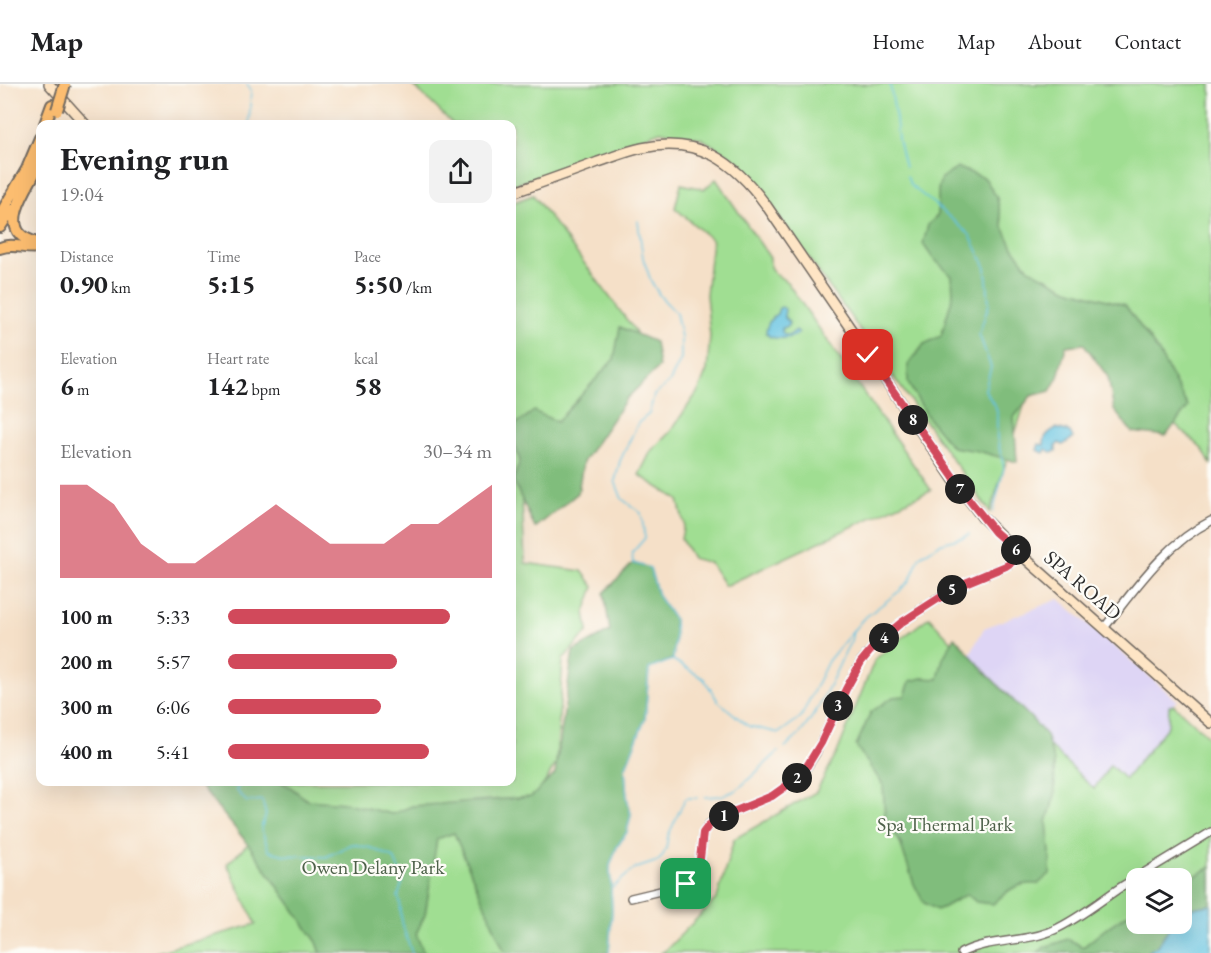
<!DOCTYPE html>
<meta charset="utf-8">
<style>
:root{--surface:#fff;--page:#f2f2f2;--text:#202124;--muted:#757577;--line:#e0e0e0;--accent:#d1495b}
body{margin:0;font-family:"EB Garamond",serif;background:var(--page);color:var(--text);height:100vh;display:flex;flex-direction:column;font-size:22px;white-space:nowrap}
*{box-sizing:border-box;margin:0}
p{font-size:20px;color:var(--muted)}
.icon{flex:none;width:33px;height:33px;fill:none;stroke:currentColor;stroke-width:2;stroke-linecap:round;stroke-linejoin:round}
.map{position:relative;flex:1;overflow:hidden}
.drawer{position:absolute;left:36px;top:36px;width:480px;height:666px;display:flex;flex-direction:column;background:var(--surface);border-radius:12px;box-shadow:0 6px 24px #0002}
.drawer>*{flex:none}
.controls{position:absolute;left:1126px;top:784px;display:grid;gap:12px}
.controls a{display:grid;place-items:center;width:66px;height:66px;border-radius:12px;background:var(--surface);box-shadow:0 6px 24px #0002;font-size:30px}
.pin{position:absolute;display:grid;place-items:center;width:51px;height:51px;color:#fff;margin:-26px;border-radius:12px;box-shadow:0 3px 9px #0006}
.km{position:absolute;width:30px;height:30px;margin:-15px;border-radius:50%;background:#222;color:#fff;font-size:16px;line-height:30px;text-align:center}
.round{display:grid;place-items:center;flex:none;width:63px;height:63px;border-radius:12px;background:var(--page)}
.head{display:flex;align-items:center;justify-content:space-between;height:102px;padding:0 24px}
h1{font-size:33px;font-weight:700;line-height:45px}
.metrics{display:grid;grid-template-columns:repeat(3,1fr);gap:9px;height:102px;padding:6px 24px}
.metrics div{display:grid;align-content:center}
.metrics b{font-size:26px;font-weight:700}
.metrics small{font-size:16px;font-weight:400}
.metrics p{font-size:16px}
.chart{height:168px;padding:12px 24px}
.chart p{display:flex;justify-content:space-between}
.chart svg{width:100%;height:108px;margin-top:6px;fill:var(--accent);opacity:.7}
ul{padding:0 24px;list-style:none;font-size:20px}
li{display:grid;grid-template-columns:96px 72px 1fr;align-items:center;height:45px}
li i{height:15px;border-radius:8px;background:var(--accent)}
header{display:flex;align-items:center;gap:36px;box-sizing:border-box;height:84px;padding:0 30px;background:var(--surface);border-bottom:2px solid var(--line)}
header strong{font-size:28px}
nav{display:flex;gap:33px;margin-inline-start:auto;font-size:21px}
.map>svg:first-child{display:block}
.built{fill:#ded5f5}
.green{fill:#a0de92;stroke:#66845e;stroke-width:1.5}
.forest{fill:#80bd7c;stroke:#567454;stroke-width:1.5}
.water{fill:#63c3e1;stroke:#477786;stroke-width:1.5}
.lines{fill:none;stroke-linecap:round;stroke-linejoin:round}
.stream{stroke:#63c3e1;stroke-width:1.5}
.minor-casing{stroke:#726a62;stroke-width:10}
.secondary-casing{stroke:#726a62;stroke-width:12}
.trunk-casing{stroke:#726a62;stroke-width:14}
.minor{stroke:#fff;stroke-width:7}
.secondary{stroke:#fee5c5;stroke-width:9}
.trunk{stroke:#fcbd6f;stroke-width:10}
.trunk-bridge-casing{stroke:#726a62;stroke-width:14;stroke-linecap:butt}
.trunk-bridge{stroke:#fcbd6f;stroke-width:10}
.route-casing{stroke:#fff;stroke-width:12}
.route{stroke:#d1495b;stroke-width:8}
.labels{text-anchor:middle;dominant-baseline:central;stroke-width:4.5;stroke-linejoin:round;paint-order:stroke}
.street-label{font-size:20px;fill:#2b2b2b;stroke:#fdfcf7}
.park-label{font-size:20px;fill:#4e614a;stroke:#fdfcf7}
</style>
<header>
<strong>Map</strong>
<nav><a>Home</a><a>Map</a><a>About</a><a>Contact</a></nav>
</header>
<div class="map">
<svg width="1211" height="869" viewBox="0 0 1211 869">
<rect width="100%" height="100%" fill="#fdfcf7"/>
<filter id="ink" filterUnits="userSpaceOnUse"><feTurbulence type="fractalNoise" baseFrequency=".0167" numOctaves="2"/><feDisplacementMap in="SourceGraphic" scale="12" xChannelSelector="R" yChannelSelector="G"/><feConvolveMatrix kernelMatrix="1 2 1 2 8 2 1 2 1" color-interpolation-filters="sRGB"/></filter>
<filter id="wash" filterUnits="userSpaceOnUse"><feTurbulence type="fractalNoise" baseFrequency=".008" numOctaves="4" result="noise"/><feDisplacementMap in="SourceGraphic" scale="24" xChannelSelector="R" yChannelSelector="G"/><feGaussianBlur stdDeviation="1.35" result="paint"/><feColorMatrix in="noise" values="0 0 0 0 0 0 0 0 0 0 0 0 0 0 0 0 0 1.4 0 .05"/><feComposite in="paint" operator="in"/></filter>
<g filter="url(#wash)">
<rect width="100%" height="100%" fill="#f5e0c8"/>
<path class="built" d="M1059 515 1178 617 1169 623 1168 642 1125 695 1094 705 1029 642 968 574 984 544Z"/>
<path class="green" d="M412 0H1211V381L1203 366 1054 228 990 428 740 78 701 54 660 47 512 102V40H453Z
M716 95 770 174V183L774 189 787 198 931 406 725 502 710 479 692 474 681 455 684 440 678 416 639 391 651 367 670 348 699 306 707 286 710 252 706 211 712 156 675 124 681 100 704 105Z
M533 111 636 248 626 266 520 376 525 479 582 487 594 503 585 528 588 547 563 575 556 680 536 713 513 869H348L263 780 317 858 321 869H154L256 840 227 780 248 760 200 698H512V119Z
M929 533 1029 642 1094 705 1110 681 1125 695 1168 642 1169 622 1174 621 1211 655V821L1191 824 1182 830V795H1137V840H1172L1146 869H661L667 865 717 814 734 755 816 708 837 669 875 575Z"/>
<path class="forest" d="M958 84 985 94 997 114 1003 143 1013 163 1029 185 1068 205 1125 221 1158 267 1188 323 1166 352 1132 348 1114 326 1108 293 1084 260 1066 262 1058 293 1050 307 1031 312 1014 333 1017 378 978 367 952 363 929 335 908 299V281L924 260 941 252 953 211 952 192 932 173 923 160 928 141 938 131V106L941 94Z
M620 243 655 258 659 283 626 315 583 378 578 409 535 444 513 396 520 377 512 352V343L534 327 557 338 614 275Z
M633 479 650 484 658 512 674 535 675 556 673 575 649 585 645 635 625 685 627 714 631 730 627 748 617 763 610 782 612 826 609 869H505L454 749 437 755 425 831 416 850 424 869H321L317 858 248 760 197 698H278L289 702 307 716 346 719 392 730 412 722 531 713 555 690 573 567 610 547 604 509Z
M955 553 988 591 1032 635 1046 651 1054 677 1055 711 1047 738 1050 768V790L1038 800C1017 798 1008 806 993 820L976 818 967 810 944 823 937 826 924 819 914 800 900 758 885 735 883 701 856 662 871 628 893 613 905 612 910 597 923 594 938 595 943 574Z
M1211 783V821L1191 824 1182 830V799Z
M1137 824V840H1172L1157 862 1146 869H1037L1045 863 1068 855 1083 863 1109 842Z"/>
<path class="water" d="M782 223 785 225 784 232 789 239 788 242 782 244V248L785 251H790L796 246 799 249C792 255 778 255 770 253L766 249C766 242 771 233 777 230L779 224Z
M1056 344 1070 348 1073 354 1063 361 1059 359 1056 362V367L1052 369 1046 365 1044 369 1037 366 1039 360 1044 361C1044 351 1048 349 1056 344Z
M1211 821V869H1146L1157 862 1172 840H1182V830L1191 824Z"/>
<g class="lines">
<path class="stream" d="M247 0 251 6 249 40
M890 0 896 35 898 56 905 83
M907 92 910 101 938 123 970 151 986 184 989 220 979 250 991 283 985 306 997 326V354L1004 384 993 428
M638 137 643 174 651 197 660 212 676 229 681 253V275L669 299 654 311 649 330 638 339 620 377 615 397 622 415 641 429 645 454 632 469 633 479 650 484 658 512 674 535 675 556 673 575
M673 576 704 595 718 617 748 642 779 649 801 633 828 577 863 535 901 506 910 496 920 472 939 460 964 453 969 450
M785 663C812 645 832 596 846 566L851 557 853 546
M241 698 236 706 247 718 262 716 266 731 261 744 269 767 285 771 326 773 352 760 371 764 394 774 403 796 398 813C402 820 400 824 401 831 402 844 408 857 412 869
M705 713 722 712 737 706 778 668
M613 803 634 785 658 777 662 773 666 765 668 752 684 717 687 714H697
M609 869 612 826 610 782 617 763 627 748 631 730 627 714 625 685 645 635 649 585 672 576"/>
</g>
</g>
<g filter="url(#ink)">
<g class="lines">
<defs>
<path id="minor" d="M1104 544C1135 505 1165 460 1211 437
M631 814 677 803 686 800 693 793 699 783 703 749 709 740 717 735 772 712 796 695 807 683 816 669 846 605 861 577 876 560 902 538 958 502 1006 482 1012 478 1020 470
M961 869C990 854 1025 859 1054 846 1080 834 1101 816 1124 801 1153 783 1182 766 1211 748"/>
<path id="secondary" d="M49 0 85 40
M512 109C540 99 569 89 598 78 613 73 627 67 642 64 699 52 734 77 766 121L956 399 982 433 1009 460 1211 639"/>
<path id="trunk" d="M45 40 52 21
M40 76C35 95 3 131 20 150 25 156 34 157 40 161
M0 131 27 85 40 54
M0 143 11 126
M0 164C13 158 26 166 40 163"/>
</defs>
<use href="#minor" class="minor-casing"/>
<use href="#secondary" class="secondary-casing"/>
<use href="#trunk" class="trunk-casing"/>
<use href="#minor" class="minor"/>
<use href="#secondary" class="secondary"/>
<use href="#trunk" class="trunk"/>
<defs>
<path id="trunk-bridge" d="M57 26 65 0"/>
</defs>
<use href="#trunk-bridge" class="trunk-bridge-casing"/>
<use href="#trunk-bridge" class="trunk-bridge"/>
</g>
</g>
<g class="lines" filter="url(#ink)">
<defs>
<path id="route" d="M686 800 693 793 699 783 703 749 709 741 721 733 772 712 796 695 807 682 821 659 846 605 861 578 876 560 902 538 958 502 1006 482 1012 478 1020 470 995 448 970 417 868 271"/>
</defs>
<use href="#route" class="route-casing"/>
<use href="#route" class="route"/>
</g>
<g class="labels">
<g class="street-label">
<text transform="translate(1083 501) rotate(41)">SPA ROAD</text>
</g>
<g class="park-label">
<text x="945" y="740">Spa Thermal Park</text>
<text x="373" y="783">Owen Delany Park</text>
</g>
</g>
</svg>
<div class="controls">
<a><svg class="icon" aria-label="layers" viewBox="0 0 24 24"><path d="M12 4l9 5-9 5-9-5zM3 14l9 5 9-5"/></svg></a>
</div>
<div class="pin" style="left:686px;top:800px;background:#1e9e55"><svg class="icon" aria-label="arrive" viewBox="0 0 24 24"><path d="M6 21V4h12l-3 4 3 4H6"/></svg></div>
<div class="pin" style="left:868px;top:271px;background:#d93025"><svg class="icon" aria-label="check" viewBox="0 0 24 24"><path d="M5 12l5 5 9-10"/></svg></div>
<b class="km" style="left:724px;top:732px">1</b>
<b class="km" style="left:797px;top:694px">2</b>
<b class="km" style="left:838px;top:622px">3</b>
<b class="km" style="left:884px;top:554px">4</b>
<b class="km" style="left:952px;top:506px">5</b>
<b class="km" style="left:1016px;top:466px">6</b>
<b class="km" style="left:960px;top:405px">7</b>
<b class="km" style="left:913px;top:336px">8</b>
<section class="drawer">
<div class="head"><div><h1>Evening run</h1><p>19:04</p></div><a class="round"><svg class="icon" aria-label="share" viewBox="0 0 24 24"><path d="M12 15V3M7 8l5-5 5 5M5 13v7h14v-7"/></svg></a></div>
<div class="metrics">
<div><p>Distance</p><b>0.90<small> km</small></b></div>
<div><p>Time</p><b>5:15</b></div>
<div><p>Pace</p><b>5:50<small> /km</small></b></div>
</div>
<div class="metrics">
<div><p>Elevation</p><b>6<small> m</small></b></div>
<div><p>Heart rate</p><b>142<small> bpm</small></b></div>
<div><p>kcal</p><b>58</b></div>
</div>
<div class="chart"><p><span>Elevation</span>30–34 m</p>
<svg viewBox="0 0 160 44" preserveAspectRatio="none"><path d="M0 44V6L10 6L20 14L30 30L40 38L50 38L60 30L70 22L80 14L90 22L100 30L110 30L120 30L130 22L140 22L150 14L160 6V44z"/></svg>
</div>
<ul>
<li><b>100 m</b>5:33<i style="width:84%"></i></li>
<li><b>200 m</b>5:57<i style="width:64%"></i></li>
<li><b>300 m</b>6:06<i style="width:58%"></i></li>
<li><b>400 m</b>5:41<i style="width:76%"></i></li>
</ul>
</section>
</div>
